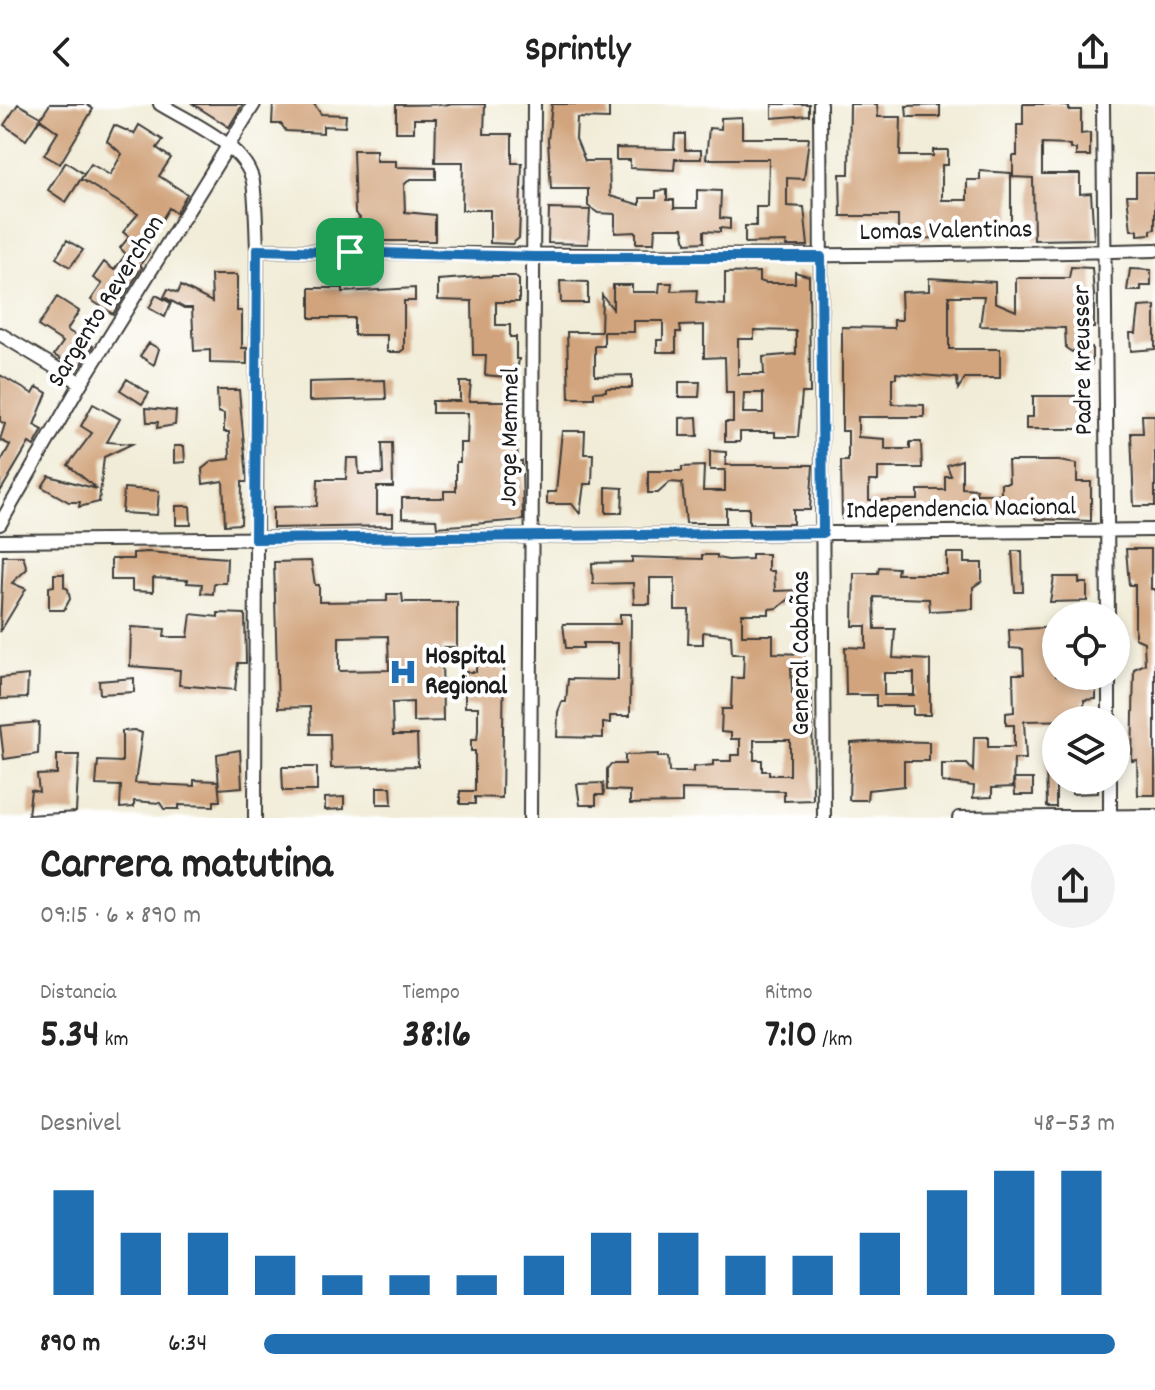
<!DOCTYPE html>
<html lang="es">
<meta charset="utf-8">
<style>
:root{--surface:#fff;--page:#f2f2f2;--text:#222;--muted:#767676;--accent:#1f6fb2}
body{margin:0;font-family:Dekko,sans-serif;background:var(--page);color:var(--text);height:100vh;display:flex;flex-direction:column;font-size:30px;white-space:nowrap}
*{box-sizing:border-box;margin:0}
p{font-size:26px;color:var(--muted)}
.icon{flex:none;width:44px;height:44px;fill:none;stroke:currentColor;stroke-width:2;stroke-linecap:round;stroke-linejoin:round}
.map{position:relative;height:714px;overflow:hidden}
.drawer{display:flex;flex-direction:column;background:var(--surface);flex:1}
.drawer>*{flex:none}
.controls{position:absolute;left:1042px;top:498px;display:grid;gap:16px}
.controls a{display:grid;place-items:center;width:88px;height:88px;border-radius:50%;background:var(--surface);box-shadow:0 4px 12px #0003;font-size:40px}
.pin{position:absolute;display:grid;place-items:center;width:68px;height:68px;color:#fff;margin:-34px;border-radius:16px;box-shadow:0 4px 12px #0006}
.round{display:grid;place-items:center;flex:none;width:84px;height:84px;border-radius:42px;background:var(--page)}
.overview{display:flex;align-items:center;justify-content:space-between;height:136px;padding:0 40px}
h1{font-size:44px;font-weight:700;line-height:60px}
.stats{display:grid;grid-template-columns:repeat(3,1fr);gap:12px;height:136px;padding:8px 40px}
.stats div{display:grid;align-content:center}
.stats b{font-size:40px;font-weight:700}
.stats small{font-size:22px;font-weight:400}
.stats p{font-size:22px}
.chart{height:224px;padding:16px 40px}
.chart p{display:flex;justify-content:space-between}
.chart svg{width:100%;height:144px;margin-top:8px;stroke:var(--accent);stroke-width:6}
ul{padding:0 40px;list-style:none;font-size:26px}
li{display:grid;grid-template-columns:128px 96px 1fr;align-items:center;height:60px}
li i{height:20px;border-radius:10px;background:var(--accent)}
header{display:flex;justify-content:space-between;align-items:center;height:104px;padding:0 40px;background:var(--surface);font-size:36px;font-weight:700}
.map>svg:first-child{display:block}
.building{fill:#d1a47d;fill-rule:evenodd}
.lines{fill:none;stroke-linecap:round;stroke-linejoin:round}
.street-casing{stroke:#3c3b38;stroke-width:16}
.street{stroke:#fff;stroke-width:12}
.route-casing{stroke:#fff;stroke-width:16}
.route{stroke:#1f6fb2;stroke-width:10}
.labels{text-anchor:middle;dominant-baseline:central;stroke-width:8;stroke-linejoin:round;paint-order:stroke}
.street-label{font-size:26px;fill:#1c1c1c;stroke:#fff}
.poi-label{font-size:26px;font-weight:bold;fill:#1c1c1c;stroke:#fff;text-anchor:start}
</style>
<header><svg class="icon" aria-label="back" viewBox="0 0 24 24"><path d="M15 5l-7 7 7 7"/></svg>Sprintly<svg class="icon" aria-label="share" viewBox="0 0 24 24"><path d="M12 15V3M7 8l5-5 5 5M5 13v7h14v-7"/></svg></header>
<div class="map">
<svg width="1155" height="714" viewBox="0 0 1155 714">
<rect width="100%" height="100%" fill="#fff"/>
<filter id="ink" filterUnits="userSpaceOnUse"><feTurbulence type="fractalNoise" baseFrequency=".0125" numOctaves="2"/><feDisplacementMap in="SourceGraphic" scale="16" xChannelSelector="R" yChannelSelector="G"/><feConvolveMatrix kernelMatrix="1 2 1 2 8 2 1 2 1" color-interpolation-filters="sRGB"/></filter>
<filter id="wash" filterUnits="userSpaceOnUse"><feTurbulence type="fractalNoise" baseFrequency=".006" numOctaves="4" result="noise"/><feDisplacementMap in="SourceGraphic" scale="32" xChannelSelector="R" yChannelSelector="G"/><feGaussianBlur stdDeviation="1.8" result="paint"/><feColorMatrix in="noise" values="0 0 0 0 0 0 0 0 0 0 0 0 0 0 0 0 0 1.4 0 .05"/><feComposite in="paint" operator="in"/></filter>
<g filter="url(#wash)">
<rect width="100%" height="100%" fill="#f1ecd7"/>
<g id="blocks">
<path class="building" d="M18 0 41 13 26 36 4 21Z
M50 0H86L93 5 60 60 44 51 58 28 40 15Z
M193 0H243L229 23Z
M273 0H314L321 10 346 11 345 23 323 22V29L286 27 281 20H272Z
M485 0 484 30H512V59H522L519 134 512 140 490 139V106H462L463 58H435L436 15H414V28H396V1Z
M552 0H609V15L577 14 576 35 585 57H609L610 92 640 101V94H656V87L667 86V96H674V104H697V86L721 87 720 114 730 115V125L720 124V128L704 127V138L686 139 683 124H655L654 139H636V128L615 129V110L598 109 588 102V85H551L548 36Z
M772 0H809V11L772 14Z
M850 0H877L878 13H901L900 52H933V46H948V61H942V96H967V76H980V67L1011 69V124L967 123V129H937V134L898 135V112H841L840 70H849Z
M1023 0H1059L1069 3V6H1081V30L1090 29V52H1076V45H1070V41L1042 40V70H1080V90L1091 89 1094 135 1034 136 1033 74 1013 73V52H1017V21H1023Z
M940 1V13H907L906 2Z
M742 13V34H809L804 75 787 74V102L804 103 808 142H786L787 138 745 139V122H756V103H768L769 55H706L709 24 721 25V14Z
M114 21 134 30 139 21 163 36 157 44 171 54 159 72 187 90 176 109 169 104 158 122 146 145 149 148 140 161 142 163 113 210 91 196 102 180 93 174 104 158 114 166 126 150 120 144 129 133 123 128 138 110 81 75 91 60 110 71 122 50 107 37Z
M675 30H685V46H701V55H675L674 66 630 64V56H616V44L674 45Z
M353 46H376V57H396V63L436 64V75H410L404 81 405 108 435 111V137H378V134L355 133V119L360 114 355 109Z
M66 58 84 70 66 98 48 86Z
M1136 69H1155V125L1151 126V130L1138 131V126H1131L1127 91H1136Z
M549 105 590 106 588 140 548 139Z
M67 136 83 146 70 163 56 154Z
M1071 163 1092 164 1094 191V224H1087L1088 233 1072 248 1066 244 1065 224 980 222 984 192H949V245H1000V274H965L958 285 957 274 896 269V274H892V300L924 301V313H858V333L885 335V345H910V338H921L922 364H878V377H869V396H918V386H945V372H951L947 361 962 356V384L977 385 976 390H1001V379H1009L1008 357H1059L1077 360V378H1091V417L1036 415 1029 406 1012 405H990L989 410 961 414 910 415V411L842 415 841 357H848V327H842V223L894 224V216H902L901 188 929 187V174L995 178V198L1016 207V174H1069Z
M1130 165 1151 166V182H1141V187H1127Z
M759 168V177L766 179H795V168L809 172 810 289H802L798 333H775V328H740V338H725V318H733V289H726L725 253 704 254V221L680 222 681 228H676V248H657V236H663V217H634V228H604V242H595V272L632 271V284H606V287L594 288V294H569L567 228H601L602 191 613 205V181H632V188H659L660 179H672L671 187 697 186 696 199 725 201V169ZM754 226 796 227V250L763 253 764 270H738V235H754ZM744 289H763V309H743Z
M211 171H237V207H242V244H247V260L210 259V246L194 247 192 204H184L164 193 168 185 178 189 181 182 212 198Z
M493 172H515L519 176V198H496V221H510V233H516V255H519L516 274 485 271 486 251H473L472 197 438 196V176Z
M560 177 588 178V199H561Z
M310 184H343V188L415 184V197H404V245L400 248H387V231H354V214H310Z
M156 191 171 199 165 213 149 204Z
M57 193 79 207 67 226 93 242 78 266 54 251 63 238 38 222Z
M1155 202V245L1131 247 1130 229H1136L1139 203Z
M149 239 159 245 154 261 140 252Z
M1082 243H1092V260L1082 261Z
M0 271 33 290 37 283 47 289 34 321 43 326 34 342 29 339 0 388V359L10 341 0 336 5 320 0 317Z
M127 275 149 289 142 300 120 286Z
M385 276 386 295 309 297V278Z
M460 278H471L469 297H511V339L517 341 518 357H522L523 416 437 423 436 415 402 414V394H444V387H456V358H460V339H467L468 309H432V297H460Z
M679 278H700L699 293H679Z
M217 286H239L247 374V378H242L241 420 225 421 223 377 203 380 202 365 212 357 230 355 229 328H224V310L218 308Z
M1033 292H1086L1088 325H1026V313H1033Z
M93 300 120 315 107 338 132 340 104 353 99 398 79 403 80 398H69L42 383 49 372 97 385 68 361 92 329 81 322Z
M146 304 176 307 175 321 157 324 158 318H147Z
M1142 311H1155V402H1134L1131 329H1143Z
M697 313 698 332H680V314Z
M562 327H585L584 350H593L592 380H584L580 410 572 400H547V388H556Z
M382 339H392L393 383H377V410H393V422L273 424V403L317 402 318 375H346L347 354H358L359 370H383Z
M174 342H184L185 358 174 359Z
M710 347 726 348V361H813L810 406H793V420H749V404H726V419H686L682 379 670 378 658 389H648V367H682V363L704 362 703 387H725V366H710Z
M606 383 623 384 622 409H606Z
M124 384 159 387 157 411 122 409Z
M176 402H190L191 421H176Z
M1126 445H1151V485H1155V691H1138L1137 656 1132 657 1134 565 1145 560 1144 538 1135 534V481H1129Z
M1012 447H1022L1023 488H1015Z
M147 448 227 454 226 479H214L213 490 201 489 202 480 187 479 188 476 153 474V488L132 487V476H111V455H133V449Z
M947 449H964V459H982V477L973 483V505L930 507 929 495 874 493 875 525H895L893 554 930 556V611H913V602H876V591H846L845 543 866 544V522H853L854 469H878L879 463 898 464 897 470H947ZM884 569H914V591H884Z
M752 450H768V467H774L775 487 800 486 778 504 769 505V510H742V531H773V549L805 550 804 564H791L792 590H812L813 696 784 697V687L682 685V699L630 700V687L607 686V665L611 660H625V651L658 650V653H668L669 668H693V663L713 661V657H731V651H740V635H731V629L721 628 722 605H731L732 574H743L744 550H732L731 531 703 528V540H688L689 506H675V474H650V500H634L633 479 593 480 592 459 632 458V453L702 455V451H717V454L728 456 752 455ZM754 636H790V671H769V667H762V656H754Z
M3 452H23L27 465 12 479 26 485 0 528Z
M311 457 315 481H319V498L387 497V490H402L403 498H457V543H443L442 552 443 617 413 618V598L392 599 393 631H417L418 662 331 664 330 630H311L310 603 278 604 274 458ZM388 532 389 566 339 567V533Z
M54 470H64V483L68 485 70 495 64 506H49V483L54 482Z
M1054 473H1079V479H1087V497L1050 498Z
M218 509 245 510 246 559H238L235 586 179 581 180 566 130 562 131 523 165 525 164 533H188L191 510 218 513Z
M620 510H631L630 612H610V619H603V634L557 633 558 608 562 598H566L568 575 618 576V539H583V544H566L563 520H620Z
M1056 523V572H1096V595L1084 596 1085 616 1024 617 1026 655H1014L1013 683 992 684V693L973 694 974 682 942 678V660H967L973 667 974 633H988V643H1014V621H1006V609L1014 608 1013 570H1024L1023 545 1010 544 1009 526Z
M504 558 502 694 475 693V700H460V687H475V647H471V636H477L478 626V603H465V568H476V559Z
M28 571 27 594 0 595V574Z
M134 574V588L100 590 99 577Z
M39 618 38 650 4 655 0 622Z
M134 626 142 629 135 679 194 682V676L218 677 220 697H214V702L179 701V705H164L160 699 134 697V703L120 704 121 682 96 681 98 657 122 658V627Z
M882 637 929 638V657H904V682L868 686 867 696H849L851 639Z
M240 646 242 683 219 685 217 650Z
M57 651H79L76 708 28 711 31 686 39 688 37 671 57 670Z
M1056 655V703H1047L1046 656Z
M282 663H317V687H283Z
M1014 675H1033V691H1015Z
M1072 676H1098V689L1072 690Z
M603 679 604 691H596V701H580L577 680Z
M377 683H391L392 700H377Z
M344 693V705L325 706V694Z"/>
</g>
</g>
<g filter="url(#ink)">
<use href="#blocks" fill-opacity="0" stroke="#3c3b38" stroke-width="2"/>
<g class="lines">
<defs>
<path id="street" d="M160 0C189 18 246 41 253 78 256 100 256 124 257 146L255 714
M820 0 824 714
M1103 0 1108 512
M257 146C557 153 855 154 1155 146
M0 230 81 279
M0 420 81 279 254 0
M0 437 1155 426
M1109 572V616
M1110 676V714
M530 714 534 0
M959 714 1155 712"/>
</defs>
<use href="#street" class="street-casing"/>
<use href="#street" class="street"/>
</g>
</g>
<g class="lines" filter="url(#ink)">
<defs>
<path id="route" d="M257 146 535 153H821L823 429 255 435Z"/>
</defs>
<use href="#route" class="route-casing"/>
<use href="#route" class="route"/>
</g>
<defs>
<symbol id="hospital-bare" viewBox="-9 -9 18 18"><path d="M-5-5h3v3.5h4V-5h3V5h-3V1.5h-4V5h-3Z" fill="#1f6fb2" stroke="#fff" stroke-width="2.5" paint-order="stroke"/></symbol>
</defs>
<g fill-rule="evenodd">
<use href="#hospital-bare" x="383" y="548" width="40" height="40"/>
</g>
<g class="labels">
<g class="street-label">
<text transform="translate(946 128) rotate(-1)">Lomas Valentinas</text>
<text transform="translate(107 198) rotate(-58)">Sargento Reverchon</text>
<text transform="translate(1084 256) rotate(-91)">Padre Kreusser</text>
<text transform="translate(511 333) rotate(-89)">Jorge Memmel</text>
<text transform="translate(961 406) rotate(-1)">Independencia Nacional</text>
<text transform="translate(802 549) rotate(-90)">General Cabañas</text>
</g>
<g class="poi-label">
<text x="425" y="553">Hospital<tspan x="425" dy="30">Regional</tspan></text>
</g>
</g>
</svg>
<div class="controls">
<a><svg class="icon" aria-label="locate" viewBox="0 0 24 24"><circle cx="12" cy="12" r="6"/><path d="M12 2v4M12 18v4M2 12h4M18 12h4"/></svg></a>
<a><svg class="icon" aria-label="layers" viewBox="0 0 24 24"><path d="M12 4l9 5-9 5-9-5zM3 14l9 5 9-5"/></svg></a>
</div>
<div class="pin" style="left:350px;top:148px;background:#1e9e55"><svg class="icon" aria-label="arrive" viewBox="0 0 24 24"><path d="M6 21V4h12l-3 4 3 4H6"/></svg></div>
</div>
<section class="drawer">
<div class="overview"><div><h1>Carrera matutina</h1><p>09:15 · 6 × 890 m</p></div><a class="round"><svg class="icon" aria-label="share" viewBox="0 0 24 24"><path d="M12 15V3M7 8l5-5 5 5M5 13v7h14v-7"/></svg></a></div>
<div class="stats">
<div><p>Distancia</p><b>5.34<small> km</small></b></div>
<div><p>Tiempo</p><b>38:16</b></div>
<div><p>Ritmo</p><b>7:10<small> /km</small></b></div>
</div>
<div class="chart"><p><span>Desnivel</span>48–53 m</p>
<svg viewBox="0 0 160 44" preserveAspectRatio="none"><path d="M5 44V12M15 44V25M25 44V25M35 44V32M45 44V38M55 44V38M65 44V38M75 44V32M85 44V25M95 44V25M105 44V32M115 44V32M125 44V25M135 44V12M145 44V6M155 44V6"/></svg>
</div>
<ul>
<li><b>890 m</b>6:34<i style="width:100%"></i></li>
</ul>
</section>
